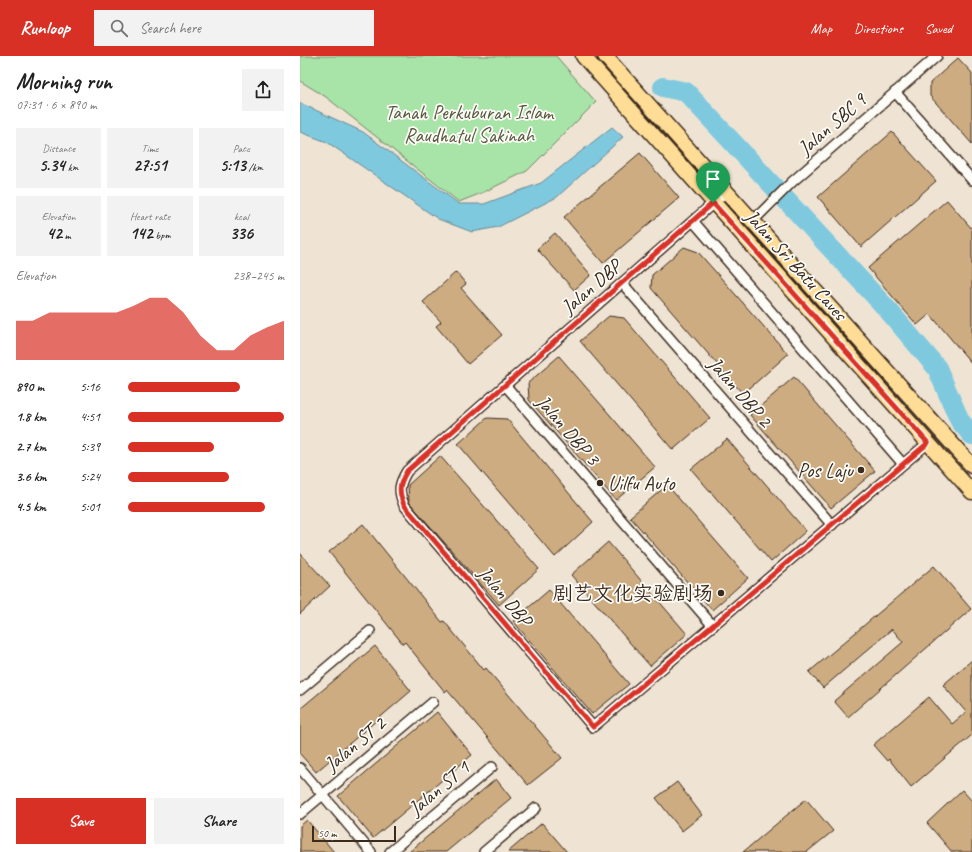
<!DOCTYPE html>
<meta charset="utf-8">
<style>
:root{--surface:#fff;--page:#f2f2f2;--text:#222;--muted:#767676;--accent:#d93025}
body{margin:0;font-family:Caveat,"LXGW WenKai TC",sans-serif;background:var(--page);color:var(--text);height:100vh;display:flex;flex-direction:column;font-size:15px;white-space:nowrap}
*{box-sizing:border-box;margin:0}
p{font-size:13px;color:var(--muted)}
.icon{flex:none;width:22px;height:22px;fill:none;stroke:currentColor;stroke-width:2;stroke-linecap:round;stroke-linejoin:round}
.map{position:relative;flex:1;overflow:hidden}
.panel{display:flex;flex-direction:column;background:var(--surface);width:300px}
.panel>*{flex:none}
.scale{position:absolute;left:12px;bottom:10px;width:84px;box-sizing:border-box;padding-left:4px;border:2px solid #3b2a1e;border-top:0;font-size:11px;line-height:14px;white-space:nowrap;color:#3b2a1e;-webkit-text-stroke:3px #fdfcf7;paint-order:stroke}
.pin{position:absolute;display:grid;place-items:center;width:34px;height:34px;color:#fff;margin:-41px -17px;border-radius:50% 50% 50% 0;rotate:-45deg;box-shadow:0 0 4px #0007}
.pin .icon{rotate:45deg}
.round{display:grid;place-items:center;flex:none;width:42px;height:42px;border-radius:0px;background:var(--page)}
.headline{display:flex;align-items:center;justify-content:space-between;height:68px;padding:0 16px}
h1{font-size:22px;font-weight:700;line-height:30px}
.figures{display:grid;grid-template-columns:repeat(3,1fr);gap:6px;height:68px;padding:4px 16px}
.figures div{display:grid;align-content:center;border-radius:0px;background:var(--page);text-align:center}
.figures b{font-size:17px;font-weight:700}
.figures small{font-size:11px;font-weight:400}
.figures p{font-size:11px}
.chart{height:112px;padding:8px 16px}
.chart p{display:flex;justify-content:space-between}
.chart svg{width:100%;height:72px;margin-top:4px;fill:var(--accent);opacity:.7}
.action{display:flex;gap:8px;margin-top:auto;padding:8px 16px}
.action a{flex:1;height:46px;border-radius:0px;background:var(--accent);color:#fff;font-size:16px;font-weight:700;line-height:46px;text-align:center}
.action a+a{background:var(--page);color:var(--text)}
ul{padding:0 16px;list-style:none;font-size:13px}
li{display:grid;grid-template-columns:64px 48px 1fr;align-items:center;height:30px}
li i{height:10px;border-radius:5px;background:var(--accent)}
header{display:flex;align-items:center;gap:24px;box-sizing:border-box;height:56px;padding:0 20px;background:var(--accent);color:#fff}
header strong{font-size:19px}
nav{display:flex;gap:22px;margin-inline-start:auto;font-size:14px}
.search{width:280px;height:36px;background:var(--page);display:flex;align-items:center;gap:10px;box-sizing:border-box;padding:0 14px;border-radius:0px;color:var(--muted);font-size:15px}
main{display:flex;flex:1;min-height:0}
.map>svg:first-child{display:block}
.green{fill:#a8e3a8;stroke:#728663}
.water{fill:#7fc9df;stroke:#648992}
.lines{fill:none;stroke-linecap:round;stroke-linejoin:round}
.river{stroke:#7fc9df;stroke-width:20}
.building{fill:#ceac81;stroke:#3b2a1e}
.minor-casing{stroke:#3b2a1e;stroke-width:12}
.primary-casing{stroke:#3b2a1e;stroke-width:17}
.minor{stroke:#fdfcf7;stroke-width:9}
.primary{stroke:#ffdd96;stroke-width:14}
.route-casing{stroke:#fff;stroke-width:8}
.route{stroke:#d93025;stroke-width:5}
.poi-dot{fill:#3b2a1e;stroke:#fdfcf7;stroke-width:1.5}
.labels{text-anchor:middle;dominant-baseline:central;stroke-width:3.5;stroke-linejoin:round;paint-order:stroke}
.park-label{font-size:20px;fill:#565840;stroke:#fdfcf7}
.street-label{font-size:20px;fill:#3b2a1e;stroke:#fdfcf7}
.poi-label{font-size:20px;fill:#3b2a1e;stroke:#fdfcf7;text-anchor:end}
</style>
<header>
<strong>Runloop</strong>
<div class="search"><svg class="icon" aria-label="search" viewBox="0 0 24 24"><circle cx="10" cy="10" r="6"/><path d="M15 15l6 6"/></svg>Search here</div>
<nav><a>Map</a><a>Directions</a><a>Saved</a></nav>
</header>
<main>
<section class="panel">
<div class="headline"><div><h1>Morning run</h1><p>07:31 · 6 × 890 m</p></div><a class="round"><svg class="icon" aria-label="share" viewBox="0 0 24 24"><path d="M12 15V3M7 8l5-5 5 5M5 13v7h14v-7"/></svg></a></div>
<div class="figures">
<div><p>Distance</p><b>5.34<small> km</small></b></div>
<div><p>Time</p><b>27:51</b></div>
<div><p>Pace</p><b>5:13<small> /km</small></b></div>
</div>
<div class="figures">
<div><p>Elevation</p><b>42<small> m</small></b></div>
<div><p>Heart rate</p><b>142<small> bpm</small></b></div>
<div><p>kcal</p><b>336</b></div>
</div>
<div class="chart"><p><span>Elevation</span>238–245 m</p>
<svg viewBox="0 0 160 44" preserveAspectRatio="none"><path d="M0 44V20L10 20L20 15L30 15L40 15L50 15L60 15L70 11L80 6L90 6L100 15L110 29L120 38L130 38L140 29L150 24L160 20V44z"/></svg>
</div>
<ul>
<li><b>890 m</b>5:16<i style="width:72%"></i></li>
<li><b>1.8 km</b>4:51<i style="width:100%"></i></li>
<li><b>2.7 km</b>5:39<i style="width:55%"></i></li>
<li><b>3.6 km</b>5:24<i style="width:65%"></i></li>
<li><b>4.5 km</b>5:01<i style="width:88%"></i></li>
</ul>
<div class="action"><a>Save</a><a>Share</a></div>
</section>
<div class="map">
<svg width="672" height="796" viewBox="0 0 672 796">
<rect width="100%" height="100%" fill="#efe4d4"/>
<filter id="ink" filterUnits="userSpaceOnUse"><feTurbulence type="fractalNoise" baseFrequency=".025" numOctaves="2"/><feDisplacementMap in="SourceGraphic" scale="8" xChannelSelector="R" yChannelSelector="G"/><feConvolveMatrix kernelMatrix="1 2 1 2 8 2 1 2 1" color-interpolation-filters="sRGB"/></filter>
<g filter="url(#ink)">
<path class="green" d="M0 0H256L296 46 227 115 184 136 159 146 26 41 0 25Z"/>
<path class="water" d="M0 47 63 76 159 148H184L241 127 312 71 323 81 257 141 198 171 172 176 138 163 27 86 0 76Z"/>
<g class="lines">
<path class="river" d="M363 31 386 36 588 254 637 312 660 365 672 379"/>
</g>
<path class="building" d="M658 2 672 17V88L630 40V27Z
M592 76 636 125 561 191 518 141Z
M340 97 379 142 303 207 264 161Z
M647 144 672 173V308L630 258 617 269 568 212Z
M255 177 291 219 274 234 237 193Z
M384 191 398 196 488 298 443 338 351 232 352 219Z
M156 216 166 228 161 232 202 279 168 308 136 270 141 266 123 246Z
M309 260 324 262 410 362 373 394 280 285Z
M259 300 355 411 316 444 229 344 228 327Z
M494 321 575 415 531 452 450 359Z
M187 362 207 363 293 466 255 501 158 388Z
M427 383 506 475 471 506 391 413Z
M140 400 239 513 199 549 109 446 108 429Z
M367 429 448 522 412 554 330 461Z
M63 468 142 566 144 565 184 614 186 612 262 702 228 729 147 634 145 636 105 586 103 588 29 496Z
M308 486 387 578 350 610 271 519Z
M0 497 30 530 0 558Z
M634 510 671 553 548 661 534 645 603 586 592 573 523 632 509 616Z
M249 534 329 628 292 658 213 565Z
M75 590 111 635 16 716 0 698V653Z
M672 604V679L611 731 589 703 587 705 573 689 629 641 652 668 666 656 643 629Z
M137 656 172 699 73 782 38 740Z
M196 723 211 742 146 796H109Z
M377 726 402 759 382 775 356 742Z
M662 734 672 745V796H652L627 767Z
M506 743 533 775 507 796H443Z
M7 764 34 796H0V770Z
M242 767 267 796H208Z"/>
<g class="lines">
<defs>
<path id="minor" d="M595 36 672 124
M426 136 107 415C99 428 98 435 104 449L293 671 628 387
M393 165 603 408
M453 165 492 126 637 0
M322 227 532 469
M205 329 413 570
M0 634 70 575
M0 712 71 796
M0 758 133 646
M90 796 192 711
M184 796 236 752"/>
<path id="primary" d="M283 0 672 436
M305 0 672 410"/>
</defs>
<use href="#minor" class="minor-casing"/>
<use href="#primary" class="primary-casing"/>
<use href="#minor" class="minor"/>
<use href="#primary" class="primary"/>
</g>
</g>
<g class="lines" filter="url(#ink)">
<defs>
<path id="route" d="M413 147 628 387 293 671 104 449C98 435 99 428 107 415Z"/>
</defs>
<use href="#route" class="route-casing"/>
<use href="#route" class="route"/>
</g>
<g class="poi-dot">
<circle cx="561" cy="414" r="4"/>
<circle cx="300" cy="427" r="4"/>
<circle cx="421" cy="537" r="4"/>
</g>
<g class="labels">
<g class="park-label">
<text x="169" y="56">Tanah Perkuburan Islam<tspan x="169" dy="23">Raudhatul Sakinah</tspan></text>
</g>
<g class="street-label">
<text transform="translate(532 68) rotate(-41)">Jalan SBC 9</text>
<text transform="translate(496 209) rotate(48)">Jalan Sri Batu Caves</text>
<text transform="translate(291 231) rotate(-41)">Jalan DBP</text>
<text transform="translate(440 336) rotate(49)">Jalan DBP 2</text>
<text transform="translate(268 374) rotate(49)">Jalan DBP 3</text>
<text transform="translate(205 540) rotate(50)">Jalan DBP</text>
<text transform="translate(55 688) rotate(-40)">Jalan ST 2</text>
<text transform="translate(139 732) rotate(-40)">Jalan ST 1</text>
</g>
<g class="poi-label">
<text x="553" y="414">Pos Laju</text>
<text x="308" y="427" text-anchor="start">Uilfu Auto</text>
<text x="413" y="537">剧艺文化实验剧场</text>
</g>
</g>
</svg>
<div class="scale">50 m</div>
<div class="pin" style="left:413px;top:147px;background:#1e9e55"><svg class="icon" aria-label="arrive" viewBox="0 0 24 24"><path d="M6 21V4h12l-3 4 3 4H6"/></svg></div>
</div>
</main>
